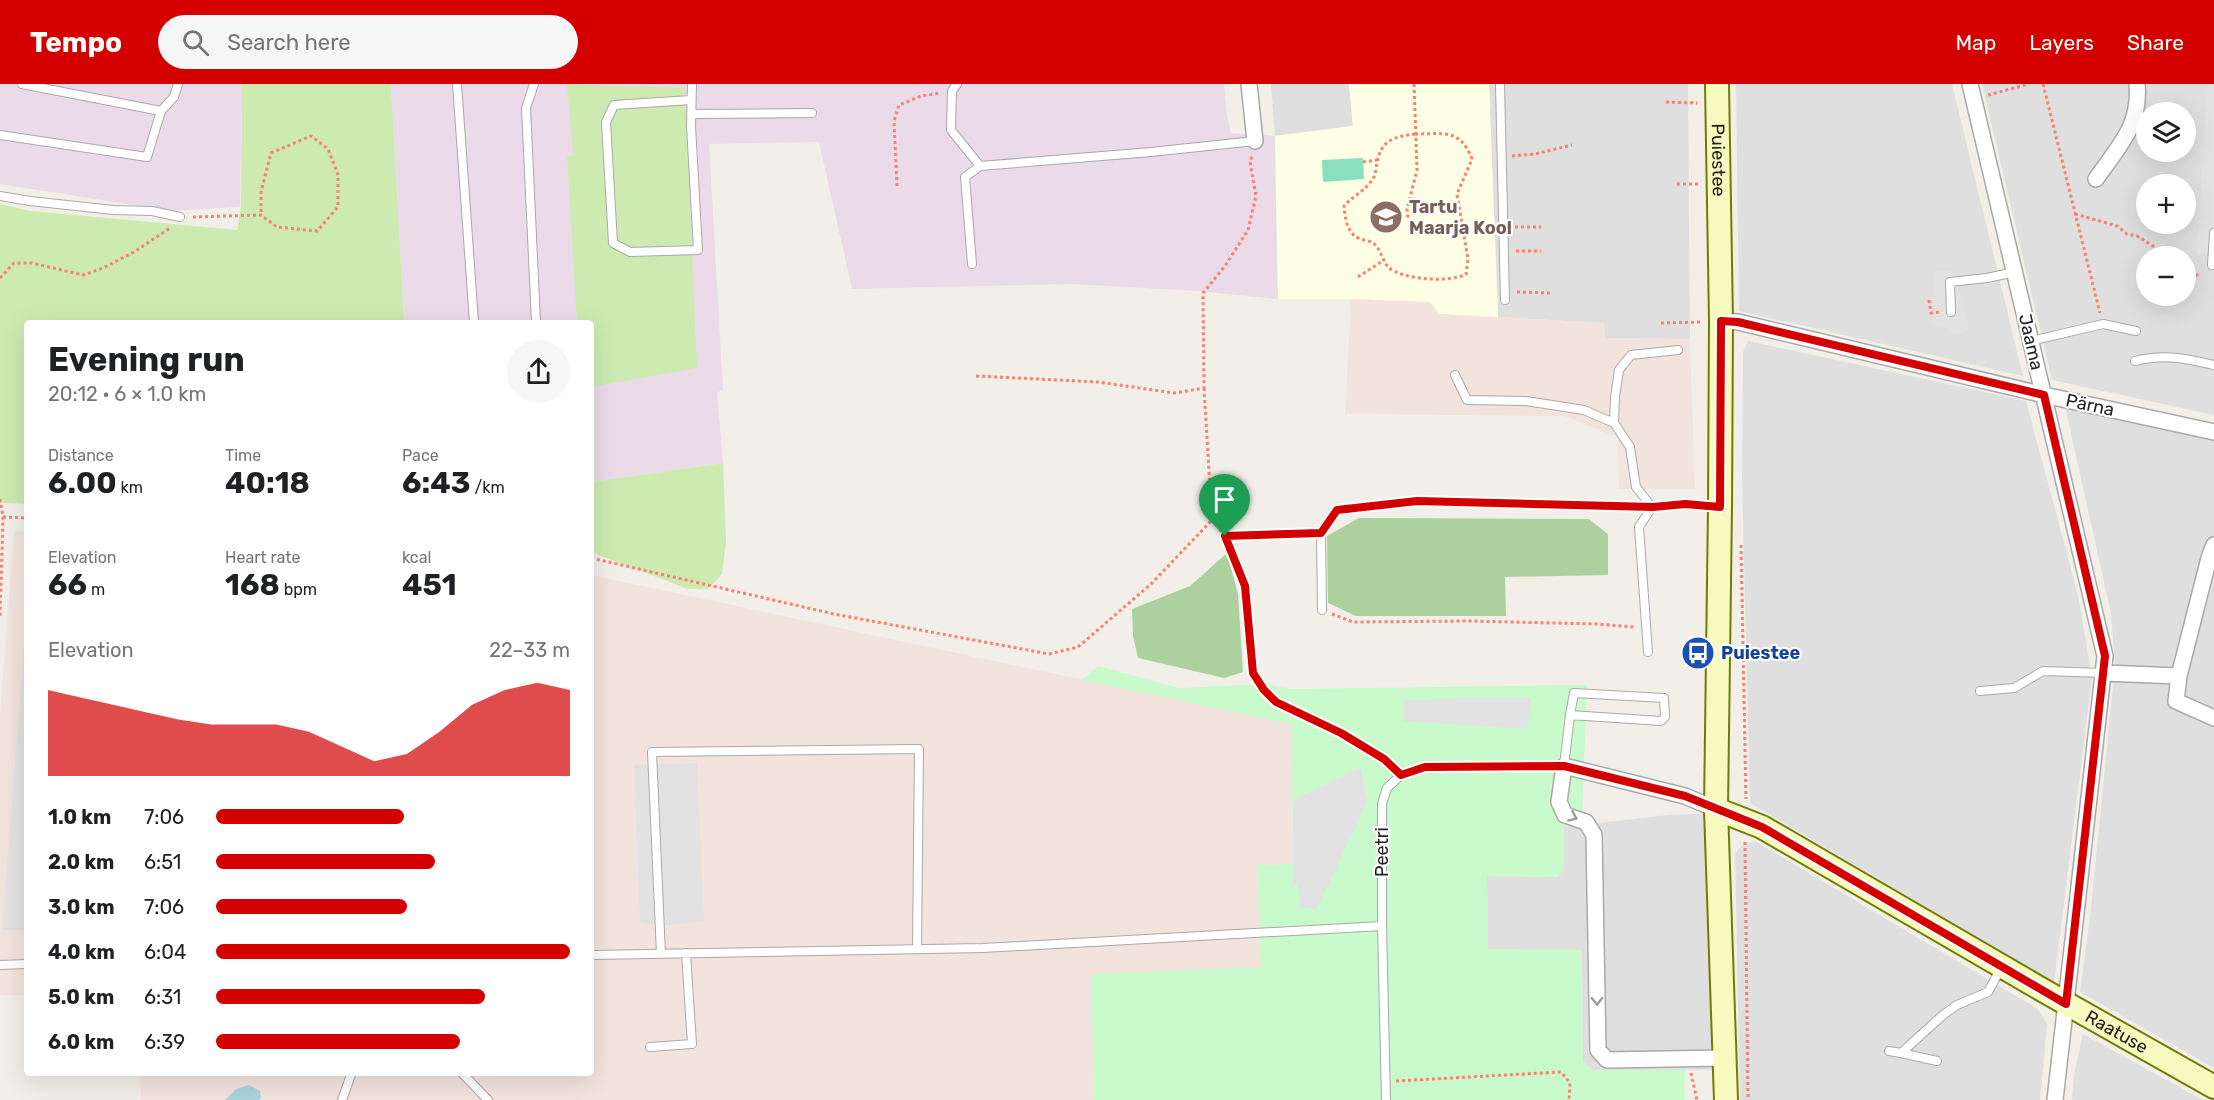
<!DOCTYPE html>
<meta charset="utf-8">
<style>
:root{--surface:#fff;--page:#f6f6f6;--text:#202124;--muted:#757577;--accent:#d40000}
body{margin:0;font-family:Rubik,sans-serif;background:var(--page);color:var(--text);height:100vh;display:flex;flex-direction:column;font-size:22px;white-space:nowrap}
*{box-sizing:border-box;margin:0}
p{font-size:20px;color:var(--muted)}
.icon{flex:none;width:33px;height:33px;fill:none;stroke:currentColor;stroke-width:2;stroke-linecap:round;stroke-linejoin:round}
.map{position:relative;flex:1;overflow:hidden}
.drawer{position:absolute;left:24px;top:236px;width:570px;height:756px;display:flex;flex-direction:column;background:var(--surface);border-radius:6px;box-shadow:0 6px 24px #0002}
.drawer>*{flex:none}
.fabs{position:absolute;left:2136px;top:18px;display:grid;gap:12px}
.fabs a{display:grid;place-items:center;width:60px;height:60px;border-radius:50%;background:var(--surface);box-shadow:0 6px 24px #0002;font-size:30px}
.pin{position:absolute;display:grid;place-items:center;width:51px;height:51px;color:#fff;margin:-62px -26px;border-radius:50% 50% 50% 0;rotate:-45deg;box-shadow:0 0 6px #0007}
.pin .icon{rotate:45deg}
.round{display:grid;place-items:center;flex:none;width:63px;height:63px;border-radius:32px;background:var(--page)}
.headline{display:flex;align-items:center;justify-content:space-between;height:102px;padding:0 24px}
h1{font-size:33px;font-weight:700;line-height:45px}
.stats{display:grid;grid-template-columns:repeat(3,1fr);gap:9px;height:102px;padding:6px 24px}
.stats div{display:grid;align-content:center}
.stats b{font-size:30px;font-weight:700}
.stats small{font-size:16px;font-weight:400}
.stats p{font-size:16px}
.chart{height:168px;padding:12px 24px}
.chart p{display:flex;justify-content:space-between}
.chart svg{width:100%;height:108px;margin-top:6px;fill:var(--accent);opacity:.7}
ul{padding:0 24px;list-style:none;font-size:20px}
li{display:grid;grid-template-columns:96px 72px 1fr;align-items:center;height:45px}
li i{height:15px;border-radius:8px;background:var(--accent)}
header{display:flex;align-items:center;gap:36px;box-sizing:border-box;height:84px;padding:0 30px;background:var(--accent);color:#fff}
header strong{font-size:28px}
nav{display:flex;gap:33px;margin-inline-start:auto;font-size:21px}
.search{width:420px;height:54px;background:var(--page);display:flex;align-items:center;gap:15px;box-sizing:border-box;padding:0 21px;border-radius:33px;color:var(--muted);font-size:22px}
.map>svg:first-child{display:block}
.residential{fill:#e0dfdf;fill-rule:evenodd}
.industrial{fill:#ebdbe8}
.education{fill:#ffffe5}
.military{fill:#f3e3dd}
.grass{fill:#cdebb0}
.forest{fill:#add19e}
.park{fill:#c8facc}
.pitch{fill:#88e0be}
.parking{fill:#e2e2e2}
.water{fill:#aad3df}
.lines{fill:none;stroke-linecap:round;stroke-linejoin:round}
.service-casing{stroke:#a9a9a9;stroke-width:10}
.minor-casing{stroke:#a9a9a9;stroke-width:18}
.secondary-casing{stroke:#707d05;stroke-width:26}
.path{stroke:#fa8072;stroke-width:3;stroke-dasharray:3 3;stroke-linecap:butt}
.service{stroke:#fff;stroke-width:8}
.minor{stroke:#fff;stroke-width:15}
.secondary{stroke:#f7fabf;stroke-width:22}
.oneway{stroke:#9c9c9c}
.route-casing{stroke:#fff;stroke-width:12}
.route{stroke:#d40000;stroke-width:8}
.labels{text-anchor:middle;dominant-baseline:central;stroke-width:4.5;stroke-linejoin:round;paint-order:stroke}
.street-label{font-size:18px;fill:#222;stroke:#fff}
.education-label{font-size:18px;font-weight:bold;fill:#785e54;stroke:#fff;text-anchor:start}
.transit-label{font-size:18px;font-weight:bold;fill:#164399;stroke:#fff;text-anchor:start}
</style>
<header>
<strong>Tempo</strong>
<div class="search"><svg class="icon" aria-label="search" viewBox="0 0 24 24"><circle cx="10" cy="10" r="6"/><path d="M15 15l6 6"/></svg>Search here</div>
<nav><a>Map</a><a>Layers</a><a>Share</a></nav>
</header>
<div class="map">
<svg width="2214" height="1016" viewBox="0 0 2214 1016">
<rect width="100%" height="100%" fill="#f2efe9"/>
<path class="residential" d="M1271 0H1349L1353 42 1275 52Z
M1489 0H1688L1690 255 1604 254 1603 239 1498 233Z
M1736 0H1952L2023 292 1739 227Z
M1982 0H2214V331L2052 296ZM2146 28H2186V68H2146ZM2146 100H2186V140H2146ZM2146 172H2186V212H2146Z
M1748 257 2026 317 2078 511 2092 593 2054 899 1750 719 1742 395 1743 268Z
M2065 322 2214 357V984L2080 908 2091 825 2115 582 2111 530Z
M1714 729 1716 986H1592L1583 978 1582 866H1488L1487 792 1557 793 1564 785V743L1668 731Z
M1755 757 2038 925 2047 940 2040 1016H1740L1735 769 1743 761Z
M2083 950 2203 1016H2072L2074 991Z"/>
<path class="industrial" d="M0 0H242L240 123 171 127 0 100Z
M391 0H1224L1227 32 1231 49 1275 52 1278 215 1198 207 1070 200 852 205 819 58 709 60 723 305 717 309 723 379 591 398V238H404Z"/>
<path class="education" d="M1349 0H1489L1498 233 1438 230 1429 218 1351 215H1278L1275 52 1353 42Z"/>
<path class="military" d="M1351 215 1430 218 1439 230 1604 239 1605 254 1690 255 1695 405H1619L1617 353 1564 332 1345 330Z
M14 447 27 448V911H0V633Z
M591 491 1291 640 1293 780 1257 781 1261 883 1092 890 1094 1016H141L140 989 591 988Z"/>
<path class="grass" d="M242 0H391L404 238H27V420L0 419V120L31 127 237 146 241 123Z
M567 0 685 4 697 284 591 303V238H577L567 73 573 71Z
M723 379 726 459 722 490 708 505H688L591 468V398Z"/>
<path class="forest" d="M1359 434 1589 435 1608 450V491L1505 493 1506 532H1356L1328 519 1327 452Z
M1227 469 1238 510 1243 588 1224 594 1138 574 1133 552 1132 525 1190 502Z"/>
<path class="park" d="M1098 582 1178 604 1265 600 1291 605 1587 601 1582 741 1564 743V786L1557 793 1487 792 1488 865 1582 866 1583 978 1592 986H1685V1016H1094L1091 890 1261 883 1257 781 1293 780 1291 640 1082 596Z"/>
<path class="pitch" d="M1363 74 1364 95 1323 98 1322 76Z"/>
<path class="parking" d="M2207 0H2214V171L2197 169Z
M1933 187H1954L1970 246 1956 250 1948 248V244L1933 241Z
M27 525V846H2Z
M1461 614H1532L1526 645 1403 637V617Z
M697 679 704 837 659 842 640 838 634 681Z
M1360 683 1368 716 1317 825 1300 824 1298 801H1294L1293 716Z"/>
<path class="water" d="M249 1001 260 1007 261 1014 259 1016H225L236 1005Z"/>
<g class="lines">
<defs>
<path id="service" d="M22 0 161 27
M457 0 474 238
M534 0 526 24 536 238
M957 0 952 7 951 46 980 82
M1500 0 1505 216
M691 16 614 21 606 38 613 159 630 168 698 166 691 42 692 0
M691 30 812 29
M0 51 147 73 161 27 174 13 178 0
M0 112 30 117 113 126 152 127 180 133
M972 180 965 93 980 82 1151 68 1255 57
M2212 181 2214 149
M1951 228 1950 198 1987 194 2015 188
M2031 257 2103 240 2136 247
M2135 277C2165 270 2184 274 2214 281
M1455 291 1467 316 1526 317 1584 326 1614 339
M1652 423 1636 403 1630 363 1614 339 1615 313 1619 286 1631 271 1678 266
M1322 526 1321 449 1337 426 1417 417 1652 423
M1648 568 1639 443 1652 423 1685 420 1718 423
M1980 607 2014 604 2043 587 2104 589
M661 870 652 668 919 665 917 865
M591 871 983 864 1382 842
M0 881 27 880
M650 963 692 960 686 869
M1889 967 1901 969 1943 931 1957 921 1988 908 2001 884
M1901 969 1937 977
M461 988 488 1016
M342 1016 352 988
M1386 1016 1382 842V720L1387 704 1401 691 1425 683 1564 682 1570 631 1574 609 1664 614 1665 633 1661 637 1570 631"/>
<path id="minor" d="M1249 0 1255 57
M1970 0 2105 572 2055 1016
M2096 95C2118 63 2141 42 2137 0
M1721 237 1738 238 2044 311 2214 348
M2104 589 2179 592 2209 474 2214 461
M2179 592 2176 617 2214 634
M1716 725 1685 712 1564 682 1559 718 1565 731 1586 738 1594 751 1598 966 1607 976 1724 974"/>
<g id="secondary">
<path id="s1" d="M1717 0 1721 237 1720 423 1716 725 1726 1016"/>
<path id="s2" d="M1716 725 1762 743 2046 908 2214 1003"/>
</g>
</defs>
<use href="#service" class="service-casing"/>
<use href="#minor" class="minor-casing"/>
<use href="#secondary" class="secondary-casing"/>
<path class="path" d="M1414 0 1417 86 1407 125 1408 134 1416 151
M2043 0 2100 229
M1988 11 2029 0
M1666 18 1697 19
M1415 50C1443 50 1460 44 1472 75L1457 110 1468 175 1466 190C1450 199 1402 196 1388 183 1382 176 1381 165 1373 159 1368 156 1360 156 1355 152 1346 145 1345 132 1344 122 1353 112 1365 107 1372 96 1376 91 1376 84 1377 78 1382 55 1394 53 1415 50Z
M1512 72 1535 70 1572 61
M1363 78 1377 76
M1677 100H1699
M897 102 894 37 899 21 921 12 940 9
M2075 130 2117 142 2127 150 2137 152 2169 172
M193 133 261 131 277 143 317 147 338 123V91L328 65 311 52 271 69 261 108V131
M1515 143H1541
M1516 167H1541
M2186 183 2198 192
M1358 193 1384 176
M0 194 14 179H32L83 191 103 184 134 168 170 144
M1517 208 1551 209
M1929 216 1931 229 1940 228
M1661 239 1701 238
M976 292 1098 298 1174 309 1204 304 1203 209 1225 182 1248 146 1256 112 1250 78 1252 72
M1204 304 1212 436 1225 452 1310 450
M0 415 3 433 0 532
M3 433 27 434
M1225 452 1245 502 1253 589 1264 606 1276 618 1341 649 1384 675 1393 683
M1741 461 1746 715
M591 474 834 530 1049 570 1078 563 1151 500 1212 436
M1332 530 1353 538 1470 537 1596 540 1635 543
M1745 758 1748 1016
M1691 989 1697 1016
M1396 997 1561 988 1570 999 1569 1016"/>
<use href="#service" class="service"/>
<use href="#minor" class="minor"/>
<use href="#secondary" class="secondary"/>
</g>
<defs><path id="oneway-chevron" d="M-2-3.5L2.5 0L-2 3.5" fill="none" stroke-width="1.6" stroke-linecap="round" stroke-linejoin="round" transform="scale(1.5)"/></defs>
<g class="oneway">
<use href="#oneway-chevron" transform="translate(1573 733) rotate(24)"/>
<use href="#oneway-chevron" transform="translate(1597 917) rotate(89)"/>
</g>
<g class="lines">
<defs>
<path id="route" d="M1721 237 1738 238 2044 311 2105 572 2066 920 1762 743 1685 712 1564 682 1425 683 1401 691 1384 675 1341 649 1276 618 1264 606 1253 589 1245 502 1225 452 1321 449 1337 426 1417 417 1653 423 1685 420 1720 423Z"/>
</defs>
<use href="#route" class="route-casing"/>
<use href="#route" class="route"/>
</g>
<defs>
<symbol id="school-disc" viewBox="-11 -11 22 22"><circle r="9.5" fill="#8d6e63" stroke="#fff"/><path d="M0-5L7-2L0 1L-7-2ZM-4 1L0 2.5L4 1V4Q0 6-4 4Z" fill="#fff"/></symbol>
<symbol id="bus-disc" viewBox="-11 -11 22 22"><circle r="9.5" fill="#1a4fb4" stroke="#fff"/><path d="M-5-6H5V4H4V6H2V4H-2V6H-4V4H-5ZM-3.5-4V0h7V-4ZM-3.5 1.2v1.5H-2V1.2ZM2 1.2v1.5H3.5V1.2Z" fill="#fff"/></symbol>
</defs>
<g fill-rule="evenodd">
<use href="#school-disc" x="1367" y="114" width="38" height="38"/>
<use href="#bus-disc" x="1679" y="550" width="38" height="38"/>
</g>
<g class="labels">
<g class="street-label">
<text stroke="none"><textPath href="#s1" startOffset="76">Puiestee</textPath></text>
<text transform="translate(2031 258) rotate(77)">Jaama</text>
<text transform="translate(2090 321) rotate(12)">Pärna</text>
<text transform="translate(1382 768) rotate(-90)">Peetri</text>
<text stroke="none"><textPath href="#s2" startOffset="459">Raatuse</textPath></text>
</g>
<g class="education-label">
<text x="1409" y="123">Tartu<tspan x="1409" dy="21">Maarja Kool</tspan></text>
</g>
<g class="transit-label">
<text x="1721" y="569">Puiestee</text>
</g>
</g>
</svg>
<div class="fabs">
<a><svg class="icon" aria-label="layers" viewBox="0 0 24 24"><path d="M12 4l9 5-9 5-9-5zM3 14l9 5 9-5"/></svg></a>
<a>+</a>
<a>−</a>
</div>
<div class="pin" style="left:1225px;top:452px;background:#1e9e55"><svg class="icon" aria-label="arrive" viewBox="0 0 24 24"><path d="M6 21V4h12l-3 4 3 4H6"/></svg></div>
<section class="drawer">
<div class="headline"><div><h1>Evening run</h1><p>20:12 · 6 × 1.0 km</p></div><a class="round"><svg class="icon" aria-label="share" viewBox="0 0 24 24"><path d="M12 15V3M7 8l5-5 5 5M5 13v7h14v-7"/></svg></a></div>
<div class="stats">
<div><p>Distance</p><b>6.00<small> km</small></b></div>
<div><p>Time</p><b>40:18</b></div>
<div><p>Pace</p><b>6:43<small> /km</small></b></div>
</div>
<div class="stats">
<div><p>Elevation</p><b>66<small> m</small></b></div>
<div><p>Heart rate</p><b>168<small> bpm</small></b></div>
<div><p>kcal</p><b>451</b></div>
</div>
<div class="chart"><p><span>Elevation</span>22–33 m</p>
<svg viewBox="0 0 160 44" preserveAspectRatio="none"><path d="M0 44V9L10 12L20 15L30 18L40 21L50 23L60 23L70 23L80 26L90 32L100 38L110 35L120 26L130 15L140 9L150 6L160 9V44z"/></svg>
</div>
<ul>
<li><b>1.0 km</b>7:06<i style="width:53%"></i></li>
<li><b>2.0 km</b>6:51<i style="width:62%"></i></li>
<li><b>3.0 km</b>7:06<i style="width:54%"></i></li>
<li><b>4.0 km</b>6:04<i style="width:100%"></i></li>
<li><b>5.0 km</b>6:31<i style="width:76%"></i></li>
<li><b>6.0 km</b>6:39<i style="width:69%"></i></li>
</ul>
</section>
</div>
